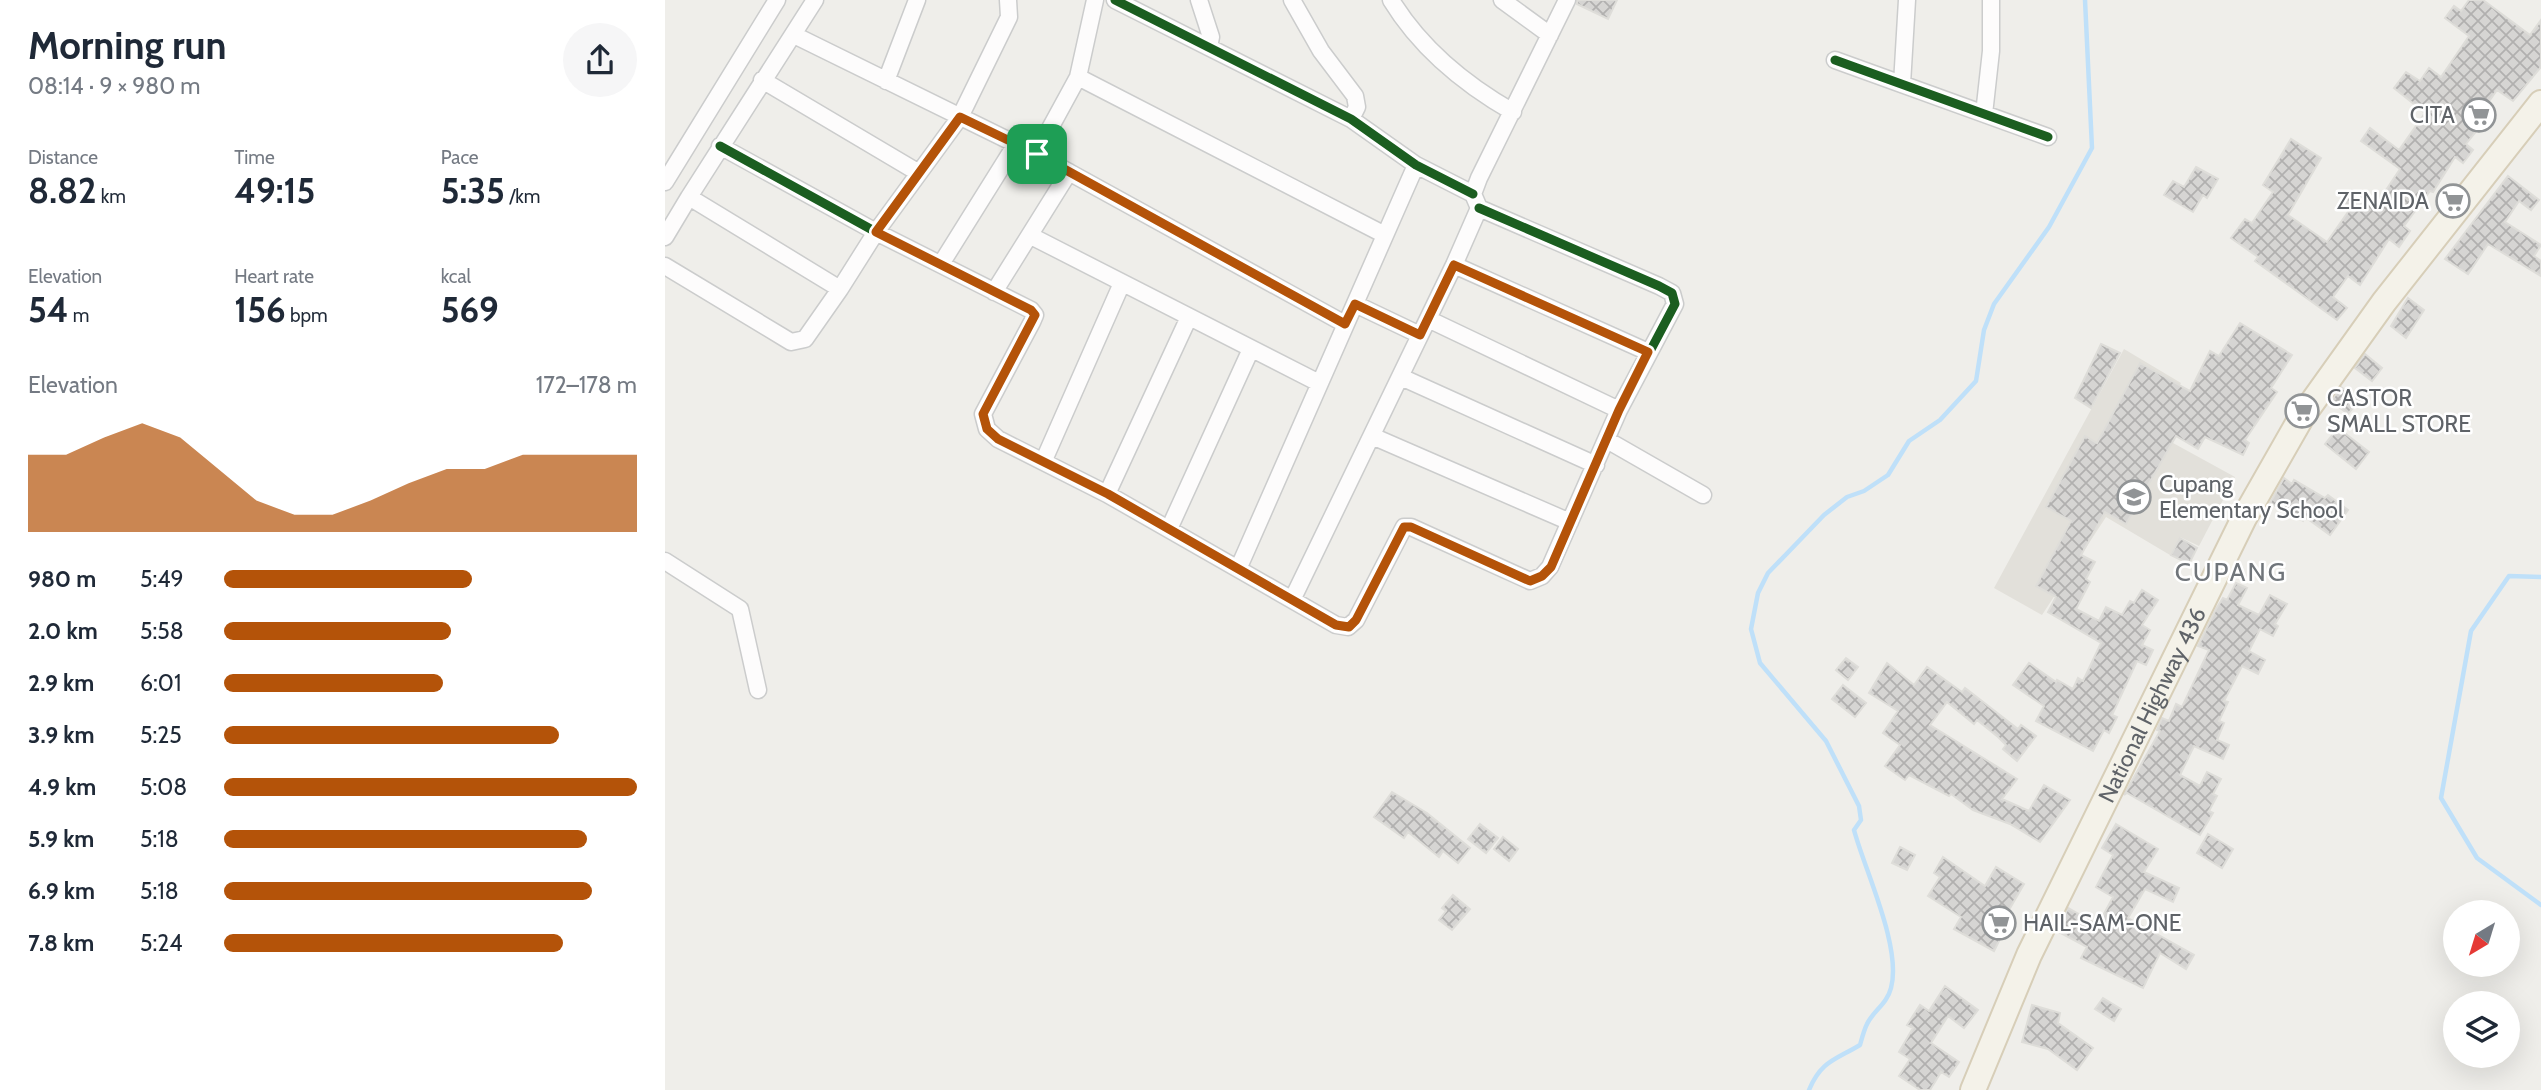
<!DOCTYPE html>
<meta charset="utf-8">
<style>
:root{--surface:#fff;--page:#f6f6f7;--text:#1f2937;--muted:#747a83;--accent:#b45309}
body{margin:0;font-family:Cabin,sans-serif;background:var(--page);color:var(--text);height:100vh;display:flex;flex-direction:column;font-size:26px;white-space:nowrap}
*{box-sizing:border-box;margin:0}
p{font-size:23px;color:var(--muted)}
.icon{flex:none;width:38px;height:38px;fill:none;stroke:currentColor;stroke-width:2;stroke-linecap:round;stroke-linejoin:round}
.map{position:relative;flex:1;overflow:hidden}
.sheet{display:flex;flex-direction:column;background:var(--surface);width:665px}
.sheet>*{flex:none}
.needle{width:46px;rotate:218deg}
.controls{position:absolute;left:1778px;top:900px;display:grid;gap:14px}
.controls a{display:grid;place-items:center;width:77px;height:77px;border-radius:50%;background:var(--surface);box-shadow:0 7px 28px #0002;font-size:35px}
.pin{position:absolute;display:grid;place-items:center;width:60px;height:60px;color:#fff;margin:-30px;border-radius:14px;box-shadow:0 4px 10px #0006}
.round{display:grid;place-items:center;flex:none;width:74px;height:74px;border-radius:37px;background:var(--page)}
.headline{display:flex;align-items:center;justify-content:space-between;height:119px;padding:0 28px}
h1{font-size:38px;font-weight:700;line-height:52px}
.metrics{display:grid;grid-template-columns:repeat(3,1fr);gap:10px;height:119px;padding:7px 28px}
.metrics div{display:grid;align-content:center}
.metrics b{font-size:35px;font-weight:700}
.metrics small{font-size:19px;font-weight:400}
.metrics p{font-size:19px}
.chart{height:196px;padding:14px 28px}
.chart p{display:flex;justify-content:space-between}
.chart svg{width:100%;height:126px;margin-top:7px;fill:var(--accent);opacity:.7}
ul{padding:0 28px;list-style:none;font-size:23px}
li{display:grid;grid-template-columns:112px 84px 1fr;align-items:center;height:52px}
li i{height:18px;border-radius:9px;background:var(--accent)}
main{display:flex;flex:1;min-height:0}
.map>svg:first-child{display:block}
.education{fill:#e2e0da}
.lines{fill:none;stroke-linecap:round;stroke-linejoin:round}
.stream{stroke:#bfe0f9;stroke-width:4.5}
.building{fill:url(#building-cross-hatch);stroke:#deddd9;stroke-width:2}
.street-casing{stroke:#cbcccc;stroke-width:19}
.primary-casing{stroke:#d7ceb8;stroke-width:28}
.street{stroke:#fdfcfc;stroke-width:16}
.primary{stroke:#f4f2e9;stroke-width:24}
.cycleway-casing{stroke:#fff;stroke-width:13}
.cycleway{stroke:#1b5e20;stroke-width:9}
.route-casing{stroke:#fff;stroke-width:14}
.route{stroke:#b45309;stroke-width:9}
.labels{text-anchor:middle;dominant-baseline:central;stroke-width:5;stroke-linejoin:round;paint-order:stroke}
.poi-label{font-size:23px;fill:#5f6368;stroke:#fff;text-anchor:start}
.street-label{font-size:23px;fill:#5f6368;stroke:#fff}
.quarter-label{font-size:26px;letter-spacing:2px;fill:#70757a;stroke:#fff}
</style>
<main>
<section class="sheet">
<div class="headline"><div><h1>Morning run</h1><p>08:14 · 9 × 980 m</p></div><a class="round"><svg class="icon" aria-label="share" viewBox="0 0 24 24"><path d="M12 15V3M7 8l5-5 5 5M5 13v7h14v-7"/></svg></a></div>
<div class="metrics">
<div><p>Distance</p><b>8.82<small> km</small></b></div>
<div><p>Time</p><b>49:15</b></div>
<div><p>Pace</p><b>5:35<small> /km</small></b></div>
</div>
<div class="metrics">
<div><p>Elevation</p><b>54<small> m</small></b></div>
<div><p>Heart rate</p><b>156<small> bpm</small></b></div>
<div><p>kcal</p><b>569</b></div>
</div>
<div class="chart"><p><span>Elevation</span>172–178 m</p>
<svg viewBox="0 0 160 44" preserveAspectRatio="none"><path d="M0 44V17L10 17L20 11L30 6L40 11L50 22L60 33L70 38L80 38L90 33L100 27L110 22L120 22L130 17L140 17L150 17L160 17V44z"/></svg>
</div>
<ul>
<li><b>980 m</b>5:49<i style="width:60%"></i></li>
<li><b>2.0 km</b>5:58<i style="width:55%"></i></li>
<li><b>2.9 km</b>6:01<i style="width:53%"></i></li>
<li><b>3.9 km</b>5:25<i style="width:81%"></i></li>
<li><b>4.9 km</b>5:08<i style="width:100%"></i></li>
<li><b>5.9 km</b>5:18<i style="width:88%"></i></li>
<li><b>6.9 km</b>5:18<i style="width:89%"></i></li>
<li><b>7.8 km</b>5:24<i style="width:82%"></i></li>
</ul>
</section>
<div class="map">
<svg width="1876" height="1090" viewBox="0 0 1876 1090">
<defs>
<pattern id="building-cross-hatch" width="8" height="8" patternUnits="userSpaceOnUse" patternTransform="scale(1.75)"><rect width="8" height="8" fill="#d6d5d3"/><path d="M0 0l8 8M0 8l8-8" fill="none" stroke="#b1b0af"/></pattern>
</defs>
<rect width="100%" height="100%" fill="#efeeea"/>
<path class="education" d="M1459 349 1516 383 1488 432 1570 477 1534 546 1515 537 1505 555 1441 517 1377 615 1329 588Z"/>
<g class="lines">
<path class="stream" d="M1876 577 1844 576 1806 631 1776 798 1812 858 1876 905
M1144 1090C1156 1061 1170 1060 1195 1045 1197 1038 1199 1030 1202 1024 1208 1011 1222 1004 1226 988 1237 947 1200 871 1189 830L1196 820 1194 806 1161 741 1095 663 1086 629 1093 593 1103 573 1159 515 1182 497 1199 491 1223 475 1244 441 1275 420 1311 381 1319 330 1329 304 1384 227 1427 148 1420 0"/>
</g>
<path class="building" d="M912 0H952L943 19 912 4Z
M1804 0H1818L1865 35 1876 20V67L1848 101 1832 90 1818 110 1825 114 1801 144 1808 150 1798 163 1790 157 1768 192 1765 191 1739 226 1745 231 1734 247 1724 239 1695 285 1683 276 1668 297 1682 308 1672 320 1590 261 1593 257 1566 238 1580 219 1587 223 1608 192 1598 185 1626 139 1656 158 1623 215 1662 242 1685 209 1677 203 1687 190 1711 205 1735 169 1696 141 1705 128 1734 150 1760 113 1729 88 1741 72 1755 81 1764 68 1776 77 1804 36 1780 18 1789 6 1796 11Z
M1531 167 1553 179 1542 198 1538 195 1528 212 1499 195 1508 181 1519 187Z
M1843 176 1874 200 1866 210 1854 201 1840 222 1876 245 1869 256 1876 261V276L1823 244 1803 274 1780 259Z
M1743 298 1759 310 1741 338 1726 326Z
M1575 323 1627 355 1606 388 1612 392 1580 440 1584 443 1578 455 1540 437 1533 449 1511 436 1461 524 1440 512 1416 555 1430 562 1421 579 1425 582 1411 609 1434 621 1441 607 1457 615 1465 601 1469 603 1477 590 1493 600 1477 625 1485 630 1477 645 1488 650 1481 665 1472 661 1447 715 1452 717 1444 733 1439 730 1428 751 1371 721 1379 706 1348 685 1364 663 1391 682 1392 680 1408 689 1413 678 1418 681 1436 643 1383 612 1391 597 1371 586 1406 521 1381 507 1420 436 1432 443 1475 363 1525 391 1545 351 1554 356Z
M1436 344 1455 353 1426 408 1410 398Z
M1700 354 1717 368 1707 381 1690 368Z
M1676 387 1694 401 1683 414 1666 401Z
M1673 428 1704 452 1691 469 1660 444Z
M1619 478 1627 484 1629 480 1660 498 1663 495 1683 510 1665 535 1640 517 1638 521 1605 503Z
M1515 538 1532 548 1524 564 1506 555Z
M1571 583 1582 588 1573 605 1594 615 1605 595 1622 604 1610 624 1613 626 1608 636 1595 629 1584 651 1600 660 1593 674 1577 666 1559 701 1563 702 1554 721 1559 723 1552 740 1564 745 1558 759 1529 746 1515 775 1535 786 1542 772 1556 779 1548 794 1552 796 1544 811 1548 813 1535 835 1462 793 1459 795 1495 731 1492 730 1497 718 1504 721 1511 704 1517 707 1544 650 1533 646 1551 609 1558 598 1562 600Z
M1181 658 1193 667 1183 680 1171 670Z
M1222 663 1249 685 1262 667 1297 692 1300 688 1353 729 1356 725 1371 736 1352 761 1338 749 1341 745 1333 737 1312 720 1309 724 1282 702 1265 725 1352 779 1337 799 1364 811 1379 785 1405 800 1375 842 1345 824 1308 810 1286 794 1284 796 1244 775 1240 780 1220 766 1235 745 1218 733 1233 711 1204 693Z
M1178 685 1201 703 1190 717 1167 699Z
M727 792 762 813 805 848 793 863 778 851 774 857 743 832 739 838 709 817Z
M815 824 833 838 821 853 803 839Z
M1451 824 1493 849 1479 872 1514 888 1508 902 1480 889 1463 918 1529 955 1521 969 1495 953 1478 988 1416 958 1422 947 1392 931 1403 908 1433 925 1448 897 1431 887 1448 855 1437 848Z
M1543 834 1568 849 1557 868 1532 853Z
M838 837 853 849 844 861 829 849Z
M1235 847 1250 855 1242 870 1227 863Z
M1278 857 1320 886 1331 867 1359 884 1330 934 1336 937 1329 951 1289 929 1296 917 1263 896 1275 877 1269 873Z
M788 895 805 909 787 930 774 920 781 911 777 908Z
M1280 986 1313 1010 1299 1028 1283 1016 1266 1043 1294 1062 1284 1077 1276 1072 1265 1090H1255L1234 1076 1245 1059 1234 1052 1248 1028 1242 1025 1255 1005 1264 1011Z
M1438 998 1456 1009 1449 1021 1430 1009Z
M1367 1005 1395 1013 1393 1023 1428 1048 1412 1070 1383 1049 1357 1042Z"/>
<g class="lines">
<defs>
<path id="street" d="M150 0 24 197 175 289 211 232 295 117 344 17 343 0
M450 0 686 119 751 165 808 194
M534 0 546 37 544 47
M627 0 656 51 690 96 692 107 686 119
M726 0C756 49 799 84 848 112
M837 0 885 35
M129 35 371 154 680 324
M1170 60 1383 137
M413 77 720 235
M97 80 254 173
M221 81 252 0
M1237 84 1242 0
M1319 114 1326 51V0
M55 146 211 232 366 310 370 315 367 322 318 414 322 429 333 439 442 494 671 625 683 627 691 620 739 527H746L865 581 877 576 885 567 954 410 1010 304 1007 293 994 286 814 208
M371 154 413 77 430 0
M0 182 112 0
M366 236 654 383
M0 237 24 197
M276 264 351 144
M789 265 983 352
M0 266 126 342 140 339 175 289
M329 292 404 172
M690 304 755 335
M763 319 954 410
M736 377 931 465
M707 436 905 522
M942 440 1038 495
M379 460 457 283
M442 494 524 317
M504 529 586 349
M0 561 75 609 93 690
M574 567 751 165
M628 598 789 265 814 208 808 194 814 178 902 0"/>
<g id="primary">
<path id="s1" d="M1308 1090 1364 955 1579 518 1636 418 1719 302 1876 103"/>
</g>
</defs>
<use href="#street" class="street-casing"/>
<use href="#primary" class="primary-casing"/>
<use href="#street" class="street"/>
<use href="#primary" class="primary"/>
<defs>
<path id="cycleway" d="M450 0 686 119 751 165 808 194
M1170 60 1383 137
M55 146 211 232 366 310 370 315 367 322 318 414 322 429 333 439 442 494 671 625 683 627 691 620 739 527H746L865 581 877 576 885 567 954 410 1010 304 1007 293 994 286 814 208"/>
</defs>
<use href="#cycleway" class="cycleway-casing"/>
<use href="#cycleway" class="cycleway"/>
</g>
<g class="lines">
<defs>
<path id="route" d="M295 117 372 154 680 324 690 304 755 335 789 265 983 352 954 410 886 567 877 576 865 581 746 527H739L691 620 684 627 671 625 443 494 333 439 322 429 318 414 370 315 366 310 211 232Z"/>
</defs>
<use href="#route" class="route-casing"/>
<use href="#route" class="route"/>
</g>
<defs>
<symbol id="supermarket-ring" viewBox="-11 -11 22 22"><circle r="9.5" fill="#fff" stroke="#919496" stroke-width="1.5"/><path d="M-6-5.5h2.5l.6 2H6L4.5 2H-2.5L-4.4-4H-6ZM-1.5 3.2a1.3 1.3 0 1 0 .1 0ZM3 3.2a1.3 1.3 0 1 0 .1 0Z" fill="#919496"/></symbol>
<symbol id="school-ring" viewBox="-11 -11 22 22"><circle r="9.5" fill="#fff" stroke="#919496" stroke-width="1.5"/><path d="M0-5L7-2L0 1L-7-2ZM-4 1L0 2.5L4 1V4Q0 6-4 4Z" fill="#919496"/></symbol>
</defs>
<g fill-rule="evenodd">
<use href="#supermarket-ring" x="1795" y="96" width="38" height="38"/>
<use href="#supermarket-ring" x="1769" y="182" width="38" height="38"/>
<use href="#supermarket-ring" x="1618" y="392" width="38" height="38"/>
<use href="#school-ring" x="1450" y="478" width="38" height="38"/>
<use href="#supermarket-ring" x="1315" y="904" width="38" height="38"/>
</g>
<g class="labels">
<g class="poi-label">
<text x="1790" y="115" text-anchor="end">CITA</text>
<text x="1764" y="201" text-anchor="end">ZENAIDA</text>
<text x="1662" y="398">CASTOR<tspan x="1662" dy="26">SMALL STORE</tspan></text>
<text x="1494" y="484">Cupang<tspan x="1494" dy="26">Elementary School</tspan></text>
<text x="1358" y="923">HAIL-SAM-ONE</text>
</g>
<g class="street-label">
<text stroke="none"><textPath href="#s1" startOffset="425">National Highway 436</textPath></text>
</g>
<g class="quarter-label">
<text x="1566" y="572">CUPANG</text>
</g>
</g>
</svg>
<div class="controls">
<a><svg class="needle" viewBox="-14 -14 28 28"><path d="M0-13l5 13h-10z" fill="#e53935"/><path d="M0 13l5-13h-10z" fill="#747a83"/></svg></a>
<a><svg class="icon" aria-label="layers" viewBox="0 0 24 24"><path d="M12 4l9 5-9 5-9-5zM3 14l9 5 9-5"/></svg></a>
</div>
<div class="pin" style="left:372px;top:154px;background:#1e9e55"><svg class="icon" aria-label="arrive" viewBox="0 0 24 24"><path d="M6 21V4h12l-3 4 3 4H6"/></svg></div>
</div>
</main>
